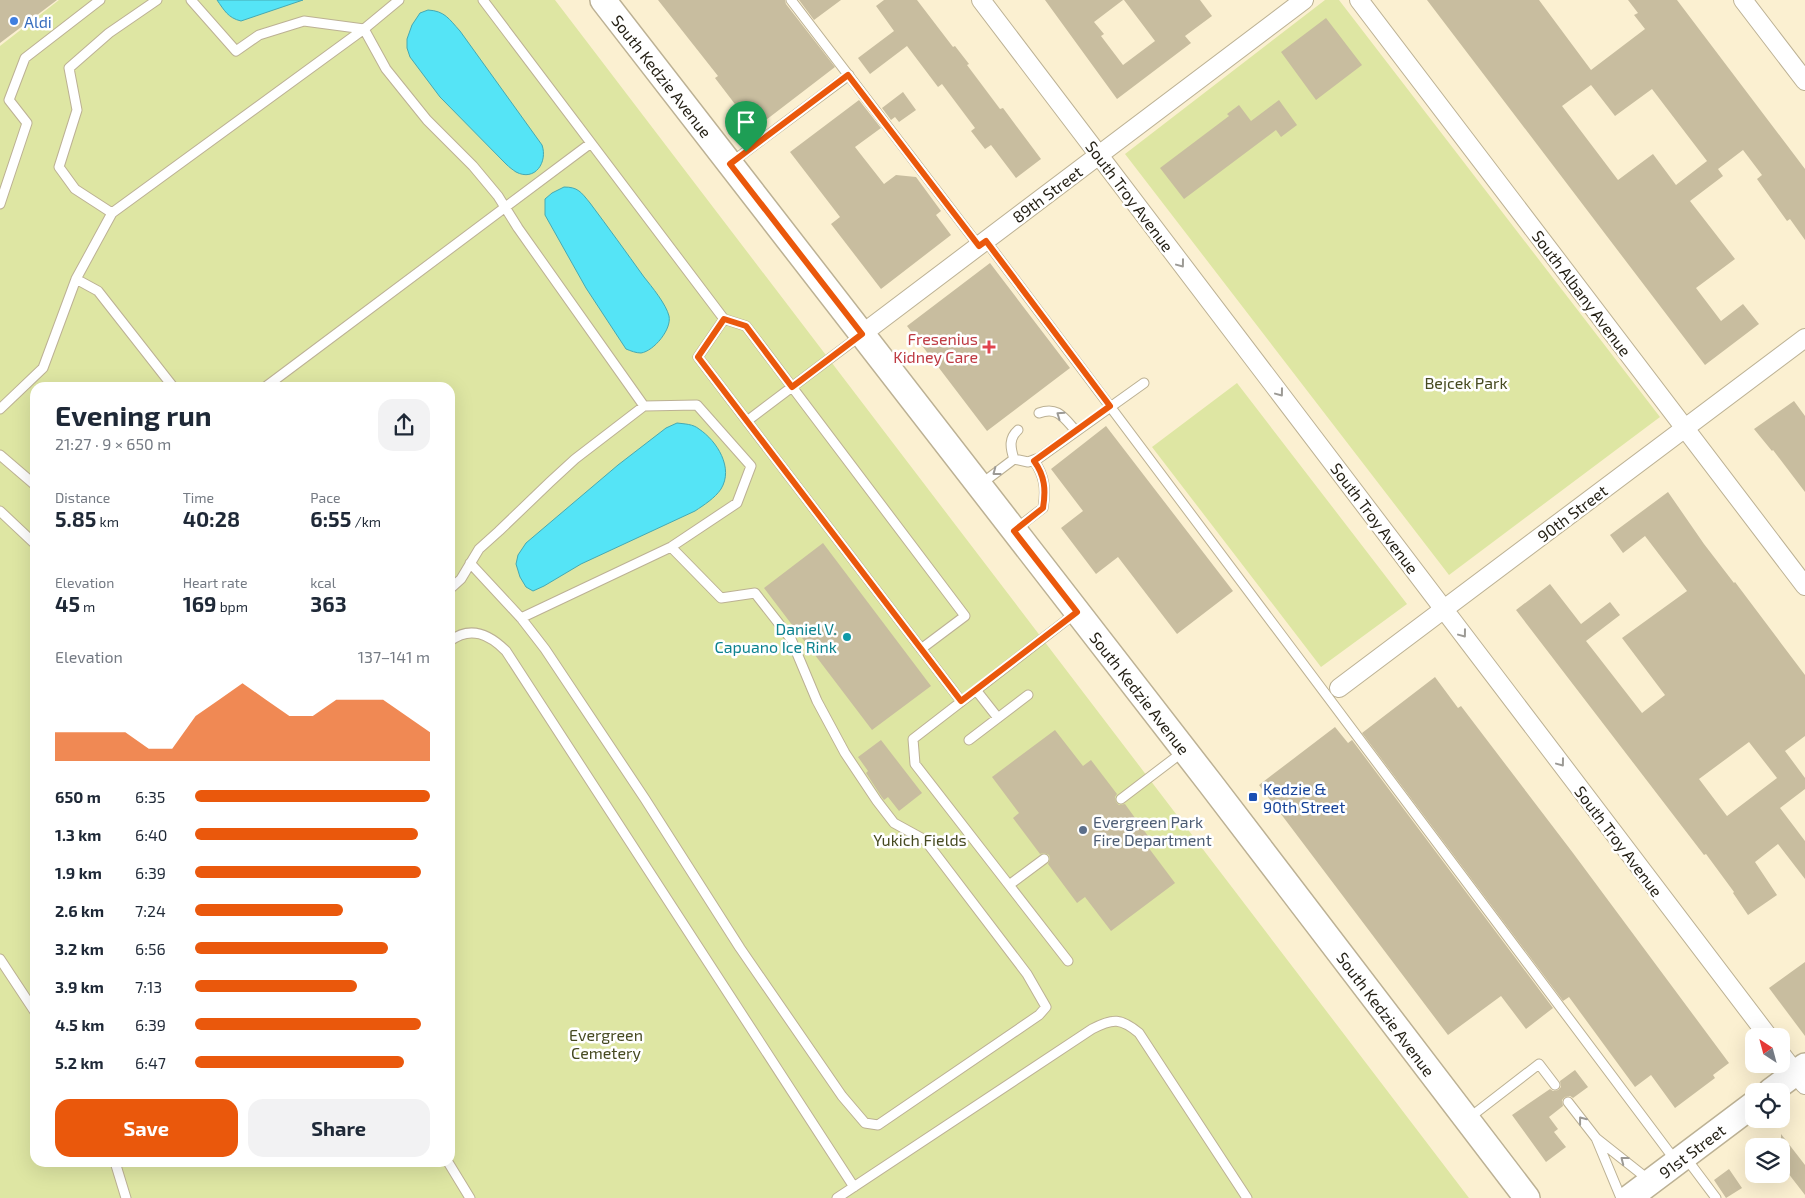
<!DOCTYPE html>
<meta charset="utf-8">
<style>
:root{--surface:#fff;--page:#f2f2f3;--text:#1f2937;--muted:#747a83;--accent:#ea580c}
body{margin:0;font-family:"Exo 2",sans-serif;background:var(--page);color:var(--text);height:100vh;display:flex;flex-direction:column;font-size:19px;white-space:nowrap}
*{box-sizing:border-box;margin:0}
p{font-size:16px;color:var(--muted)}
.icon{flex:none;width:28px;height:28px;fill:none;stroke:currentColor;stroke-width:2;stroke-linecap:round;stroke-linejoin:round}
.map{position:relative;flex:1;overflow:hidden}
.panel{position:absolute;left:30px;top:382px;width:425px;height:785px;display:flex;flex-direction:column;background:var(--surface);border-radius:15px;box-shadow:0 5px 20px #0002}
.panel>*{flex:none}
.needle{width:32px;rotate:324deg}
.tools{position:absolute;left:1745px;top:1028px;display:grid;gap:10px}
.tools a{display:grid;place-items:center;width:45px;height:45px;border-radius:10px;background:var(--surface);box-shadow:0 5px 20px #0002;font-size:25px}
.pin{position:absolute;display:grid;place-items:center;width:42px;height:42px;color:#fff;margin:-51px -21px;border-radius:50% 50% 50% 0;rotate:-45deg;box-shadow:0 0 5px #0007}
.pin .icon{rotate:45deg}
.round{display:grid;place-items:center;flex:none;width:52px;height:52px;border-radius:15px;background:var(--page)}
.overview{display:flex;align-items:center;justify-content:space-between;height:85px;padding:0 25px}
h1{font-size:28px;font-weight:700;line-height:38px}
.stats{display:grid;grid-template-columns:repeat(3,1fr);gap:8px;height:85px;padding:5px 25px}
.stats div{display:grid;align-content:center}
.stats b{font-size:21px;font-weight:700}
.stats small{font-size:14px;font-weight:400}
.stats p{font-size:14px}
.chart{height:140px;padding:10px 25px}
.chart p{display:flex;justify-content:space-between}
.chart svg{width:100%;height:90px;margin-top:5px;fill:var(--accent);opacity:.7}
.cta{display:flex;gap:10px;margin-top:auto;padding:10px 25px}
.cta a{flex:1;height:58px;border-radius:15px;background:var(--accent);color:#fff;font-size:20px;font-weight:700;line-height:58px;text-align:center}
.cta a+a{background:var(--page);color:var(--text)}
ul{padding:0 25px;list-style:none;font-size:16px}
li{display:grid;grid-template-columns:80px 60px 1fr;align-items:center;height:38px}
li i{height:12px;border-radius:6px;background:var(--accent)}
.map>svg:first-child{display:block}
.green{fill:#dee6a3;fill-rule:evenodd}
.water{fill:#55e4f6;stroke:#46a9b2}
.building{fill:#c8bd9f;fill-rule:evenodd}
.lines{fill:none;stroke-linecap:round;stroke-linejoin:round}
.lane-casing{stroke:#bcb194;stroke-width:11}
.street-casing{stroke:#bcb194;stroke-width:20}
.secondary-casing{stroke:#bcb194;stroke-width:28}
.lane{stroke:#fff;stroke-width:9}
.street{stroke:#fff;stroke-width:18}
.secondary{stroke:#fff;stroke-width:25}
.oneway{stroke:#9c9a95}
.route-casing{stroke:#fff;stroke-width:10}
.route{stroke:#ea580c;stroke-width:6}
.shop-dot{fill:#3f7fe0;stroke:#fff;stroke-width:2}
.health-dot{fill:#e0444e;stroke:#fff;stroke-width:2}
.culture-dot{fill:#0f9aa8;stroke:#fff;stroke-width:2}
.transit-dot{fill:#1a4fb4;stroke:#fff;stroke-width:2}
.service-dot{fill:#5c6f8a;stroke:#fff;stroke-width:2}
.labels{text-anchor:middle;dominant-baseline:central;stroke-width:5;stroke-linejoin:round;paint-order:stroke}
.shop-label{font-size:16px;fill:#366cbe;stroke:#fff;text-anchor:start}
.street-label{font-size:16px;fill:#221e13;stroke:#fff}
.health-label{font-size:16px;fill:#be3a42;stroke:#fff;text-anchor:end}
.park-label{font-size:16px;fill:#464a21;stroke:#fff}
.culture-label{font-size:16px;fill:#0d838f;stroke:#fff;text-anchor:end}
.transit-label{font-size:16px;fill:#164399;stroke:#fff;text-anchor:start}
.service-label{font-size:16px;fill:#4e5e75;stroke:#fff;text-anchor:start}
</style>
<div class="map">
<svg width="1805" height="1198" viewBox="0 0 1805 1198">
<rect width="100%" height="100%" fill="#fbf0d1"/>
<path class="green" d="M59 0H555L1469 1198H0V46ZM35 388H450V1162H35Z
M1325 0H1339L1660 417 1449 575 1125 154Z
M1237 383 1407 604 1321 667 1152 447Z"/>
<path class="water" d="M217 0H303L241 21C228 18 224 10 217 0Z
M428 10C445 11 449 19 460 31L542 145C548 162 535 182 516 172 513 170 509 167 506 164L440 97 410 57 407 48V39L412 25 420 13Z
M564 187C578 187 581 192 590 203 608 227 626 252 644 277 652 287 666 304 669 316 672 329 654 351 641 353 636 353 631 351 626 349L586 288 545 215V199L552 193Z
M677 423C685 424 693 424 699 429 717 441 734 468 721 489 715 498 704 505 695 511L581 564 544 586 533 591 526 587 520 577 516 564 518 555 526 543 618 465 666 428Z"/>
<path class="building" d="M0 0H57L0 43Z
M658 0H785L786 4 835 67 754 129 715 78 718 76Z
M799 0H841L814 20Z
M884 0H917L953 47 955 46 969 64 967 65 1000 109 1003 108 1041 159 1016 178 991 145 985 149 971 131 975 128 942 84 938 87 907 46 870 74 858 58 894 31 876 6Z
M1045 0H1123L1094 22 1104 34 1101 36 1123 65 1155 41 1124 0H1200L1212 16 1185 36 1191 43 1117 99Z
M1427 0H1539L1591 70 1645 29 1634 15 1638 13 1628 0H1677L1805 169V240L1790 219 1787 221 1757 179 1762 175 1743 150 1718 169 1723 176 1690 201 1735 259 1696 288 1721 321 1743 304 1759 324 1705 365ZM1591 85 1615 116 1652 89 1707 161 1676 185 1653 154 1618 180 1562 106Z
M1326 18 1362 65 1316 100 1281 52Z
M903 92 916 110 899 122 895 117 891 120 882 108Z
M859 100 881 128 855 147 884 184 896 175 916 177 941 211 936 215 951 235 881 289 831 224 840 217 790 152Z
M1279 100 1297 125 1281 137 1276 130 1184 199 1160 168 1229 116 1227 114 1239 105 1251 121Z
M990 263 1070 368 987 431 907 326Z
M1794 401 1805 416V492L1773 450 1772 451 1754 429Z
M1106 426 1233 591 1177 634 1118 557 1096 574 1061 528 1083 511 1051 469Z
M1668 492 1704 544 1734 583 1735 582 1805 675V736L1785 751 1805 778V789L1780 808 1805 841V879L1778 844 1755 862 1777 895 1748 915 1733 893 1734 892 1706 854 1704 855 1516 610 1550 584 1581 624 1610 602 1620 615 1586 641 1642 713 1665 695 1622 638 1687 591 1645 536 1623 553 1610 535ZM1749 742 1777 778 1727 816 1699 779Z
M823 543 931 686 872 730 764 588Z
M1435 677 1458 708 1461 706 1573 853 1729 1063 1713 1075 1715 1078 1675 1108 1651 1075 1635 1087 1569 997 1563 1001 1362 733Z
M1335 727 1348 743 1352 740 1553 1008 1526 1029 1501 996 1448 1035 1259 785Z
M1055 730 1083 766 1091 760 1117 794 1115 797 1116 802 1119 805 1125 804 1153 843 1148 847 1175 883 1111 931 1085 897 1077 903 1048 864 1050 859 1049 855 1044 853 1040 854 1013 818 1019 813 992 777Z
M881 740 922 793 899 811 888 797 884 800 881 796 866 773 868 771 858 757Z
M1805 962V1036L1769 988Z
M1575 1070 1588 1087 1573 1098 1570 1096 1565 1097 1562 1100 1563 1106 1549 1117 1558 1129 1554 1132 1566 1147 1546 1162 1512 1115 1550 1089 1553 1091 1558 1090 1561 1087 1560 1081Z
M1781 1134 1805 1165V1195L1781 1164Z
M1729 1169 1742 1188 1726 1198 1714 1180Z"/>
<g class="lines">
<defs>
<path id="lane" d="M191 0 236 51 259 35 304 21 364 29
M483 0 724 319 746 326 965 616 921 649
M791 0 979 246
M364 29 386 69 427 120 473 166 498 196 518 228 644 406 697 405 751 466 737 503 671 547 521 618
M9 100 25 58 100 0
M732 162 849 75
M0 204 27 123 9 100
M112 213 364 29 399 0
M986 241 1675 1160
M76 279 98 291 174 388
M724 319 698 357 961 701
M264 388 591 143
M0 409 43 368 76 279 112 213 75 189 59 167 77 110 69 68 109 33 157 0
M1039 413C1058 406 1064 418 1076 431
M747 421 861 335
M0 455 35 485
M1014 459 1028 462 1039 458 1144 383
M1014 459C1010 447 1009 438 1018 430
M981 484 1014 459
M0 511 35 544
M1016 529 1043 508C1046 490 1045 476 1034 461
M470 563 521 618 545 649 645 799 740 948 842 1096 865 1123 878 1125 1039 1015 1046 1007 1027 974 925 840 894 823 877 801 845 753 817 701 791 639 755 593 721 598 671 547
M450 589 461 579 479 549 499 531 550 482 575 459 644 406
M450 641C471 625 490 635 506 651L854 1187
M976 690 998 718
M969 740 1028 695
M1121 799 1184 751
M1009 885 1044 859
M0 959 35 1012
M1068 961 915 764 913 739 1077 612
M1568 1102 1596 1138 1649 1180
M1469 1118 1539 1064 1555 1085
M1596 1138 1621 1198
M1686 1158 1716 1198
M115 1162 126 1198
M448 1162 470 1198
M837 1198 1092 1029C1113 1018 1121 1018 1139 1033L1247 1198"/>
<path id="street" d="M981 0 1768 1036
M1359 0 1805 586
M1743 0 1805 81
M862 334 1304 0
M1339 688 1805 338
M1781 1054 1805 1085"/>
<path id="secondary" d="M603 0 1210 783 1527 1198
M1771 1091 1805 1066
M1629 1198 1754 1104"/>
</defs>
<use href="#lane" class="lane-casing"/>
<use href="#street" class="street-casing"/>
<use href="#secondary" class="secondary-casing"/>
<use href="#lane" class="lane"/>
<use href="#street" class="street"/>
<use href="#secondary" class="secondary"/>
</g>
<defs><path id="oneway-chevron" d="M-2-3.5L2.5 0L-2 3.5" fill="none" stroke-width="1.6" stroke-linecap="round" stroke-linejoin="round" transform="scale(1.25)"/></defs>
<g class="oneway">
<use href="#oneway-chevron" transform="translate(1181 264) rotate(53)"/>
<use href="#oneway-chevron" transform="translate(1280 393) rotate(53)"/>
<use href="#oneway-chevron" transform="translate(1060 415) rotate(-145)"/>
<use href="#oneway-chevron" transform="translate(996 472) rotate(143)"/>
<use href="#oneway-chevron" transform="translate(1463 634) rotate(53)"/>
<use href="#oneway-chevron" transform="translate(1561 763) rotate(53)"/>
<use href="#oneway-chevron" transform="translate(1582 1120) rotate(-128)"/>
<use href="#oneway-chevron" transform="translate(1624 1160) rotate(-142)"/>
</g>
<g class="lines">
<defs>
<path id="route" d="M848 75 979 246 986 241 1110 406 1034 461C1045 476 1046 490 1043 508L1014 531 1077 612 961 701 698 357 724 319 746 326 792 387 862 334 730 164Z"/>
</defs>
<use href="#route" class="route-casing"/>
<use href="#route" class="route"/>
</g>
<circle class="shop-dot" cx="14" cy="21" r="5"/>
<path class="health-dot" d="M986.5 339.5h5v5h5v5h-5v5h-5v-5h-5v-5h5z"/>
<circle class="culture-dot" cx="847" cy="637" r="5"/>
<rect class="transit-dot" x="1248" y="792" width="10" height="10" rx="2.5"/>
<circle class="service-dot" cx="1083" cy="830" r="5"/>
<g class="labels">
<g class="shop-label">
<text x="24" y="21">Aldi</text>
</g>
<g class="street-label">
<text transform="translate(662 76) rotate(52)">South Kedzie Avenue</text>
<text transform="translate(1047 194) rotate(-37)">89th Street</text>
<text transform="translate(1130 196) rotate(53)">South Troy Avenue</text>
<text transform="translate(1582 293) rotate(53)">South Albany Avenue</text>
<text transform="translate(1572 513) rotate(-37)">90th Street</text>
<text transform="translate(1375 518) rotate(53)">South Troy Avenue</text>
<text transform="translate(1140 693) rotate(52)">South Kedzie Avenue</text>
<text transform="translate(1619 841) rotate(53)">South Troy Avenue</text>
<text transform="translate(1386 1014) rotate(53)">South Kedzie Avenue</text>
<text transform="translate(1692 1151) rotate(-37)">91st Street</text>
</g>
<g class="health-label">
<text x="978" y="338">Fresenius<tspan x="978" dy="18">Kidney Care</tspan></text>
</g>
<g class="park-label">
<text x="1466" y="382">Bejcek Park</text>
<text x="920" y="839">Yukich Fields</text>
<text x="606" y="1034">Evergreen<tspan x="606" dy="18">Cemetery</tspan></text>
</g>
<g class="culture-label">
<text x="837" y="628">Daniel V.<tspan x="837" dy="18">Capuano Ice Rink</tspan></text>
</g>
<g class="transit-label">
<text x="1263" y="788">Kedzie &amp;<tspan x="1263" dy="18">90th Street</tspan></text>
</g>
<g class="service-label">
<text x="1093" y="821">Evergreen Park<tspan x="1093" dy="18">Fire Department</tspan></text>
</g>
</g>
</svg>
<div class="tools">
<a><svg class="needle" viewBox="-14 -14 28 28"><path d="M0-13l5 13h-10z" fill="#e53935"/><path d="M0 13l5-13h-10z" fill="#747a83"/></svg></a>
<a><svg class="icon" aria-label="locate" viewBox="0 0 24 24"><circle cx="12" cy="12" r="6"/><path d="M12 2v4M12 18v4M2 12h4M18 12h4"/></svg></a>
<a><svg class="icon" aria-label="layers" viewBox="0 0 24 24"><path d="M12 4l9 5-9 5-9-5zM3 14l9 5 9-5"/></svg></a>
</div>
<div class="pin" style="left:746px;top:152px;background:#1e9e55"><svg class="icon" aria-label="arrive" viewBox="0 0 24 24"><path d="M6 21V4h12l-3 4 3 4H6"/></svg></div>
<section class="panel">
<div class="overview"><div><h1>Evening run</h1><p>21:27 · 9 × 650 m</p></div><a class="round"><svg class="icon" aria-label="share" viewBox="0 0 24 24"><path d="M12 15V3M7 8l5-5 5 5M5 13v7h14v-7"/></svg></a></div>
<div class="stats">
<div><p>Distance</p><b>5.85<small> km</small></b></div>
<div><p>Time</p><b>40:28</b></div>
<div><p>Pace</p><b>6:55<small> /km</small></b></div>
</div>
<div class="stats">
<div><p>Elevation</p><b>45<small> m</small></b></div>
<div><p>Heart rate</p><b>169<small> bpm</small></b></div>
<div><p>kcal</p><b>363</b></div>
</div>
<div class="chart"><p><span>Elevation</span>137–141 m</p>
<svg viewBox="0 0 160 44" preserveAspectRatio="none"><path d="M0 44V30L10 30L20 30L30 30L40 38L50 38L60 22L70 14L80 6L90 14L100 22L110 22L120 14L130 14L140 14L150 22L160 30V44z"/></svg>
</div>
<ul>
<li><b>650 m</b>6:35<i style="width:100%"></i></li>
<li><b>1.3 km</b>6:40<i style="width:95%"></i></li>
<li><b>1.9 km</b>6:39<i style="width:96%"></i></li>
<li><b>2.6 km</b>7:24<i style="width:63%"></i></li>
<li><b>3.2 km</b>6:56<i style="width:82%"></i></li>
<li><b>3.9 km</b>7:13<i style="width:69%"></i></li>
<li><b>4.5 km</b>6:39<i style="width:96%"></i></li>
<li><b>5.2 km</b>6:47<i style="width:89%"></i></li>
</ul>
<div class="cta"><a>Save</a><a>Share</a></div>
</section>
</div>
